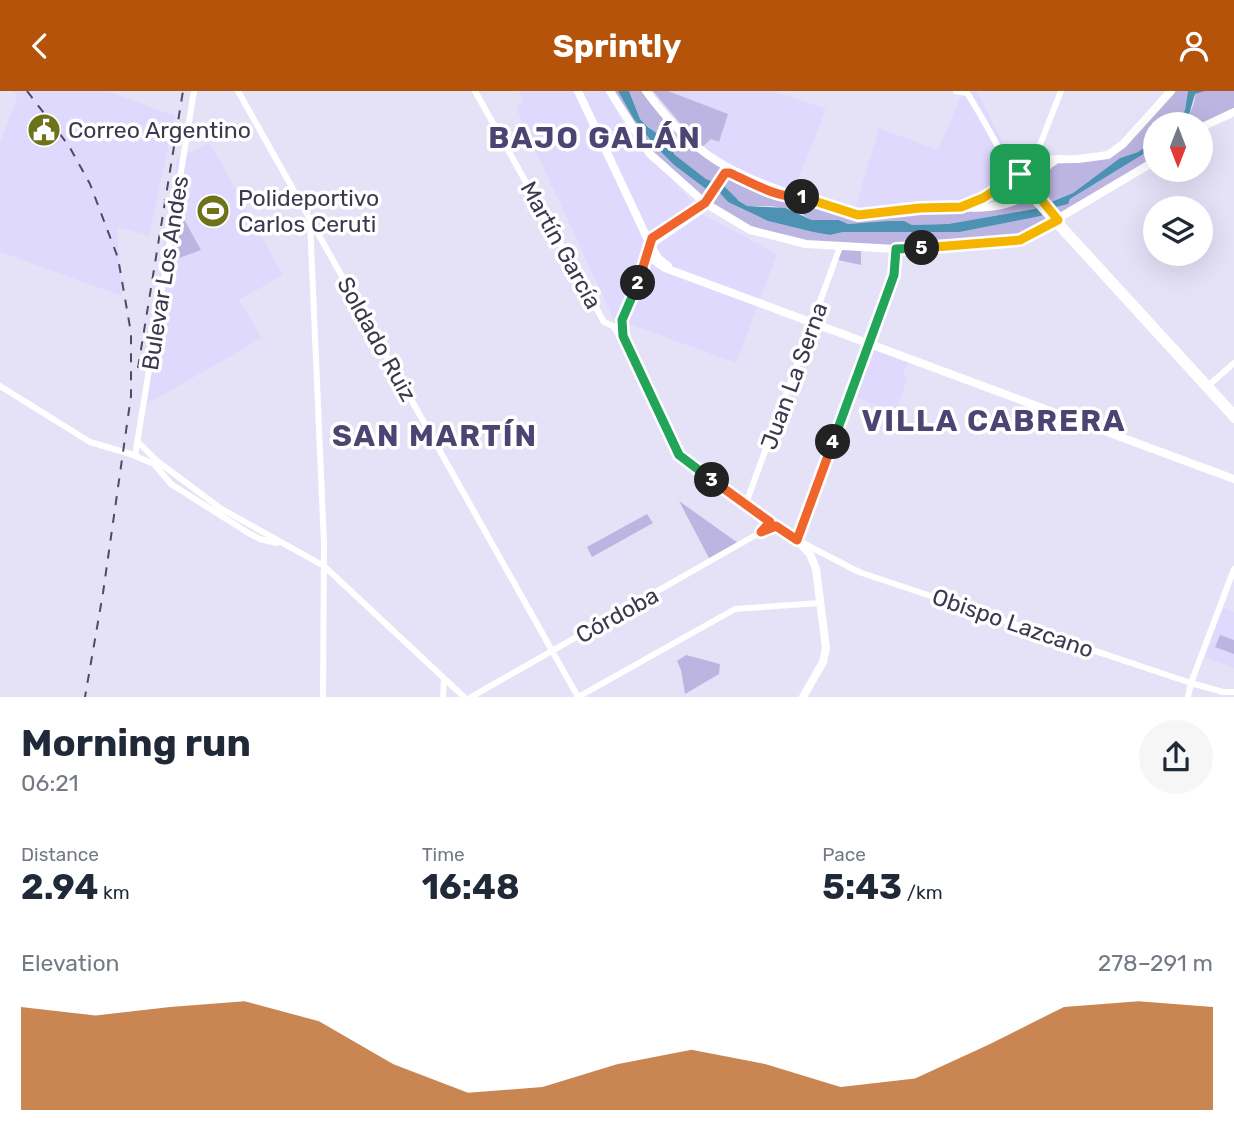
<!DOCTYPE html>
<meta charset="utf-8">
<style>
:root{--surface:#fff;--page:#f6f6f7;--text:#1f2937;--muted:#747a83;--accent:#b45309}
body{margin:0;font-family:Rubik,sans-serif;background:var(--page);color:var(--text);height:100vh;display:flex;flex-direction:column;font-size:26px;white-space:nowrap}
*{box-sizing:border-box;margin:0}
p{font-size:23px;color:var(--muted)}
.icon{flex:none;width:38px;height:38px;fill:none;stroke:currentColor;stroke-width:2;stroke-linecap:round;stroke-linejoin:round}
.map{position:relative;height:606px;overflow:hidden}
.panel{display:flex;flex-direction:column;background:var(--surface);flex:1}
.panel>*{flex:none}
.needle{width:46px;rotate:180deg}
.controls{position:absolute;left:1143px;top:21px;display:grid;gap:14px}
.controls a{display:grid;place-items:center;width:70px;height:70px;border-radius:50%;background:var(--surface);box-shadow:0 7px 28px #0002;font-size:35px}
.pin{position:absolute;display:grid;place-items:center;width:60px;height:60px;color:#fff;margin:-30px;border-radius:14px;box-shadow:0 4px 10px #0006}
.km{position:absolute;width:35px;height:35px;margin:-18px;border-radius:50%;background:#222;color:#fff;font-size:19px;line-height:35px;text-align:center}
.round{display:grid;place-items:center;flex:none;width:74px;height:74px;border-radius:37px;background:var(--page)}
.head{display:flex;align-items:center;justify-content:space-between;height:119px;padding:0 21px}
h1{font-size:38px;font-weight:700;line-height:52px}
.figures{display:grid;grid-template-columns:repeat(3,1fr);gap:10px;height:119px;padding:7px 21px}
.figures div{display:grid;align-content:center}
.figures b{font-size:35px;font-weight:700}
.figures small{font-size:19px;font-weight:400}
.figures p{font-size:19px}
.chart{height:196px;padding:14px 21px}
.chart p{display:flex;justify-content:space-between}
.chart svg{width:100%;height:126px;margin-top:7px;fill:var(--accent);opacity:.7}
header{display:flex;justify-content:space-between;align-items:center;height:91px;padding:0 21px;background:var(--accent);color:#fff;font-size:32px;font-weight:700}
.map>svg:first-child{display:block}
.built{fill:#dfd9fe}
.green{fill:#bdb5e1}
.water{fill:#4d91b3}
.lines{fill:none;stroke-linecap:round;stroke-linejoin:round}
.secondary{stroke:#fff;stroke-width:6}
.primary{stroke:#fff;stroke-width:8}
.rail{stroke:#4e4a61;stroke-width:2;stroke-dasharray:9 9;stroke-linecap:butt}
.split-1-casing{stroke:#fff;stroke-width:14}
.split-2-casing{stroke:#fff;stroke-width:14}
.split-3-casing{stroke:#fff;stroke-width:14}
.split-4-casing{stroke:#fff;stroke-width:14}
.split-5-casing{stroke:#fff;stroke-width:14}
.split-6-casing{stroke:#fff;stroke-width:14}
.split-1{stroke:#f5b400;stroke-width:9}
.split-2{stroke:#f0652b;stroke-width:9}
.split-3{stroke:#22a559;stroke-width:9}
.split-4{stroke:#f0652b;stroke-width:9}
.split-5{stroke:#22a559;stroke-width:9}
.split-6{stroke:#f5b400;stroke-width:9}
.labels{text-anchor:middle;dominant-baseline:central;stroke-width:7;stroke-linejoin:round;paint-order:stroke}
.poi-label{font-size:23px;fill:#3c384f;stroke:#fff;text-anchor:start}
.street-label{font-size:23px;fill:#3c384f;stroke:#fff}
.district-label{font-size:30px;font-weight:bold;letter-spacing:2px;fill:#4e4473;stroke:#fff}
</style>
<header><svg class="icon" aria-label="back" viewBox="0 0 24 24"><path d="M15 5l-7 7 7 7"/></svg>Sprintly<svg class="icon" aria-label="person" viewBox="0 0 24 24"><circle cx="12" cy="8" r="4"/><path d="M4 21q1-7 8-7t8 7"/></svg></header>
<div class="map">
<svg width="1234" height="606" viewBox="0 0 1234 606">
<rect width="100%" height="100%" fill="#e5e2f8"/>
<path class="built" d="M10 0H107L175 25 149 145 117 136 122 205 0 161V51L18 4Z
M518 0H606L626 38 704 124 777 163 736 272 613 227 516 17 523 10Z
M652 0H773L826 18 793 102 751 87 703 61Z
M963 0 977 1 1011 67V88L968 111 953 115 853 124 879 37 938 59Z
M210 52 283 184 239 209 262 247 140 317 177 68Z
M873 258 908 271 903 284 908 287 895 321 855 306Z
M1223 517 1234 521V577L1205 566Z"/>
<path class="green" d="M610 0H618L656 56 674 74 706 98 718 100 728 111 768 130 813 141 830 144 843 141H960L1041 125 1056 116 1068 112 1070 108 1155 56V70L1020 150 981 154 821 155 732 130 650 63Z
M629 0H646L656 15 726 76 854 124 1011 112 1047 74 1111 63 1172 0H1188L1185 19 1177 33H1155V49L1138 61 1120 67 1073 102 1034 118 948 133 912 134 903 130 848 133 839 129H812L798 121 772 115H747L732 105 724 95 706 88 675 64 672 57 640 28Z
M653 0H668L728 23 719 51 711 48 701 57Z
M1205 0H1234V21L1200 33H1183C1189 25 1196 12 1195 3Z
M179 119 201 159 171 170 177 120Z
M841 158 861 159V174L838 169Z
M679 410 738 452 710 469Z
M647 423 653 432 592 466 587 456Z
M1220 544 1234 549V563L1215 556Z
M686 564 720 573 719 583 685 603 681 579 677 570Z"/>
<path class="water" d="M618 0H629L640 28 648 36 666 49 675 64 706 88 724 95 739 110 747 115 785 117 812 129H839L848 133 889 130H904L912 134 948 133 1034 118 1073 102 1120 67 1138 61 1155 49V56L1070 108 1068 113 1056 116 1041 125 960 141H843L830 144 813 141 768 130 728 111 718 100 706 98 674 74 656 56 634 28Z
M1188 0H1205L1195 3 1188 27 1183 33H1177L1185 19Z"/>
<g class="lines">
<path class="secondary" d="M238 0 578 606
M475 0 604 231 613 235 623 250
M956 0 967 2
M966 0C977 18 987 35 997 54 1003 66 1006 77 1014 88L1234 329
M1034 69 1061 0
M1020 83 1060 131 1234 321
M310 130 324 453 323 606
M649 151 654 145 705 112 722 84
M649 151 657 150 704 118
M896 158 895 181 890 195 797 449 859 481 1191 592 1223 601H1234
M0 295 90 351 137 365
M1208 298 1209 294 1234 272
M137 350 157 370 220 417 324 475 464 606
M135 365 194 0
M135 365 154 373 171 393 250 443 260 448 277 452
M746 412 840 156
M443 606 444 588
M471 606 761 441 776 435
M578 606 735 518 821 512
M1188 606 1191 592 1234 478"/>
<path class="primary" d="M578 0 649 151 658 167 668 175
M610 0 650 63 705 112 750 139 806 153 896 158 949 156 1020 150 1155 70
M646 0C694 66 731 83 806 108 822 113 841 123 857 124 880 126 904 117 927 116 954 115 985 121 1012 111 1030 105 1037 78 1058 68
M1200 37 1234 21
M1002 64 1016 69 1078 68 1108 64 1123 53 1171 0
M967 114 1006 94 1034 69
M649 151C648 181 617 218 622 243L681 366 797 449 810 463 816 478 826 557 823 571 803 606
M648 165 665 177 1234 388"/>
<path class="rail" d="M27 0 69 55 90 93 118 167 131 242V305L103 502 85 606
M138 277 183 0"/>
</g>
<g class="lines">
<defs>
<path id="split-1" d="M802 106 858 124 920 117 961 116 983 107 1020 83"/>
<path id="split-2" d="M638 192 652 147 705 112 725 82H730C752 92 777 107 802 106"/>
<path id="split-3" d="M638 192 622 229 623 245 679 364 712 389"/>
<path id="split-4" d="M712 389 770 431 761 441 776 435 797 449 833 351"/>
<path id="split-5" d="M833 351 894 184 896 158 922 157"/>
<path id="split-6" d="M922 157 1020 149 1058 129 1020 83"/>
</defs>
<use href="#split-1" class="split-1-casing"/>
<use href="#split-2" class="split-2-casing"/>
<use href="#split-3" class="split-3-casing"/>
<use href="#split-4" class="split-4-casing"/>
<use href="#split-5" class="split-5-casing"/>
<use href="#split-6" class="split-6-casing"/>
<use href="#split-1" class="split-1"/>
<use href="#split-2" class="split-2"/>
<use href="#split-3" class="split-3"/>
<use href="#split-4" class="split-4"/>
<use href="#split-5" class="split-5"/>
<use href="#split-6" class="split-6"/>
</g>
<defs>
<symbol id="civic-disc" viewBox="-11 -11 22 22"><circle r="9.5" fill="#6e7219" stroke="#fff"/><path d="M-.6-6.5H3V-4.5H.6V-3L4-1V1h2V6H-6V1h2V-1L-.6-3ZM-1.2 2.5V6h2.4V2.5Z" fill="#fff"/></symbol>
<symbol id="stadium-disc" viewBox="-11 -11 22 22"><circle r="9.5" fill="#6e7219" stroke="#fff"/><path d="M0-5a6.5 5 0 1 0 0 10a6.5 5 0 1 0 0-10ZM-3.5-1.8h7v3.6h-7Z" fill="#fff"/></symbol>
</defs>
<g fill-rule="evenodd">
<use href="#civic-disc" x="25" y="20" width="38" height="38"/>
<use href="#stadium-disc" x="194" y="101" width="38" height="38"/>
</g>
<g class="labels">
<g class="poi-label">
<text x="68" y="39">Correo Argentino</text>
<text x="238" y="107">Polideportivo<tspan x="238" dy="26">Carlos Ceruti</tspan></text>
</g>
<g class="street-label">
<text transform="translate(561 154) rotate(61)">Martín García</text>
<text transform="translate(165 182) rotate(-81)">Bulevar Los Andes</text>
<text transform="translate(377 248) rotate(61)">Soldado Ruiz</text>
<text transform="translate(794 285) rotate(-70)">Juan La Serna</text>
<text transform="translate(617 524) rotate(-29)">Córdoba</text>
<text transform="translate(1013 532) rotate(19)">Obispo Lazcano</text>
</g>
<g class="district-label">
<text x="595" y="47">BAJO GALÁN</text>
<text x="994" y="330">VILLA CABRERA</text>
<text x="435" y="345">SAN MARTÍN</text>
</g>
</g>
</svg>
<div class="controls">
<a><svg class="needle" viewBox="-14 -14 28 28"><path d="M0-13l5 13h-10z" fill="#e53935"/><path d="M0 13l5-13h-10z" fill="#747a83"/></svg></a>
<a><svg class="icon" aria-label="layers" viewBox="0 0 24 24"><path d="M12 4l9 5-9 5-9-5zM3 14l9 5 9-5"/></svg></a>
</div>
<div class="pin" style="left:1020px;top:83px;background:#1e9e55"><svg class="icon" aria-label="arrive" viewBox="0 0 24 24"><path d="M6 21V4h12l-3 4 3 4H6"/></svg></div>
<b class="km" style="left:802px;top:106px">1</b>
<b class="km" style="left:638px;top:192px">2</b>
<b class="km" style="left:712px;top:389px">3</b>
<b class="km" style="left:833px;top:351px">4</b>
<b class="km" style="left:922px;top:157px">5</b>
</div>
<section class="panel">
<div class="head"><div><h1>Morning run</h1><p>06:21</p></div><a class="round"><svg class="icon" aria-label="share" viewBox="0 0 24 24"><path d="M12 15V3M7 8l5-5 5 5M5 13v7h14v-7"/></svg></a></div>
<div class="figures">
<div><p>Distance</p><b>2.94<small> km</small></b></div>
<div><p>Time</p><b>16:48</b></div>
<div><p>Pace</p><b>5:43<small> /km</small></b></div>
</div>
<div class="chart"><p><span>Elevation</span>278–291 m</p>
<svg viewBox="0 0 160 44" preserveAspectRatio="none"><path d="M0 44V8L10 11L20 8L30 6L40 13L50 28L60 38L70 36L80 28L90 23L100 28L110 36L120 33L130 21L140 8L150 6L160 8V44z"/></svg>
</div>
</section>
